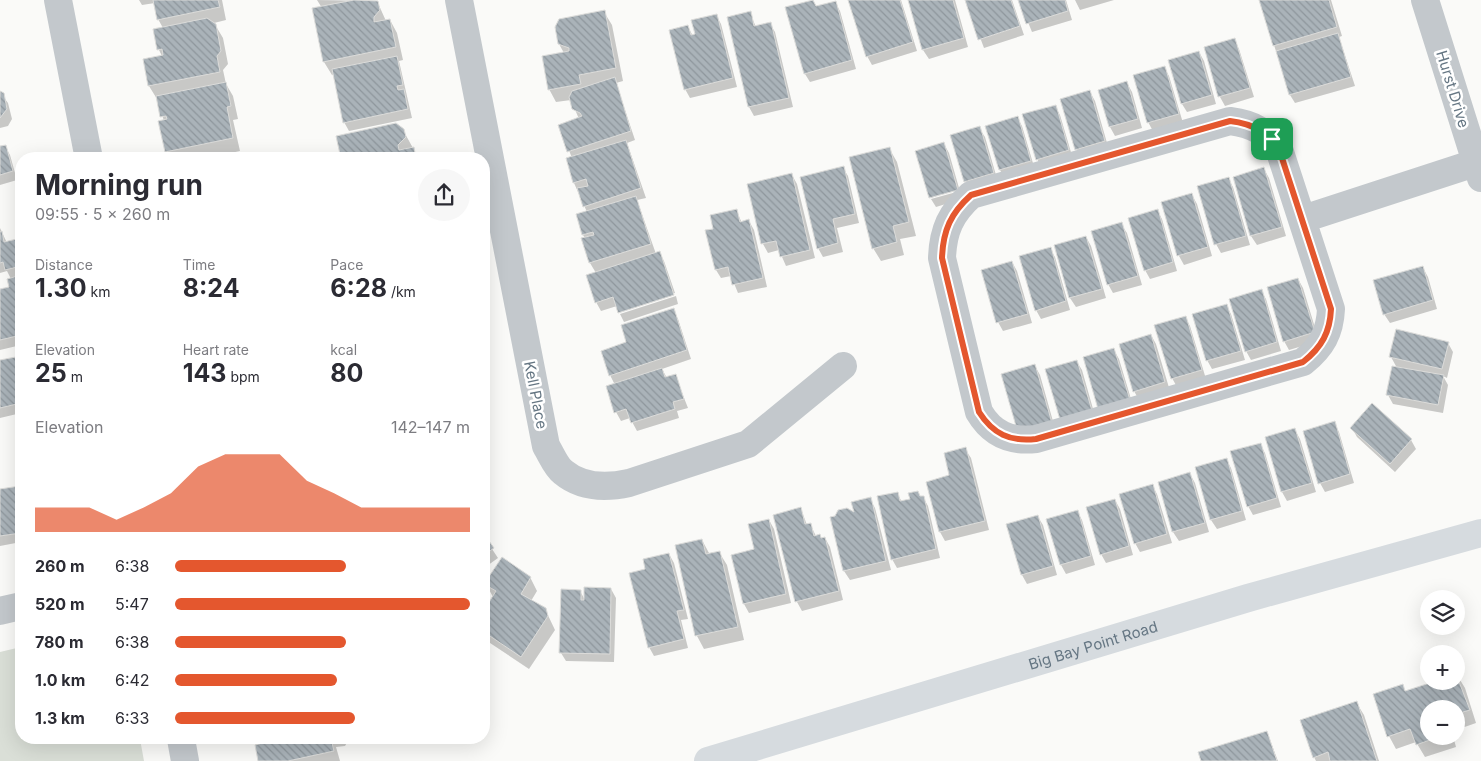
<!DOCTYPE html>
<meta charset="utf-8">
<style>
:root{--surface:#fff;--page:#f7f7f7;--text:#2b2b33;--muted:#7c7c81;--accent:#e4572e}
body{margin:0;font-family:Inter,sans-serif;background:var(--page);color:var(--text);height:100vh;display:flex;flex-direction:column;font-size:19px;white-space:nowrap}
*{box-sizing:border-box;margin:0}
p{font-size:16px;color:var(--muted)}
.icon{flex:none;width:28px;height:28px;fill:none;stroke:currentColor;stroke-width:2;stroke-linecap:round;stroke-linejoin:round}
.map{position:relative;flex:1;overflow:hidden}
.drawer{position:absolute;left:15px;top:152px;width:475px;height:592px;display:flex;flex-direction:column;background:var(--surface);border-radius:20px;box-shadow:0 5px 20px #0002}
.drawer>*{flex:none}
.buttons{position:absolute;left:1420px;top:590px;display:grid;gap:10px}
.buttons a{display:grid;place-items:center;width:45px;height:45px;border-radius:50%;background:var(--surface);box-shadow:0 5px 20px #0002;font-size:25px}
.pin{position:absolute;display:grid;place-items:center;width:42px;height:42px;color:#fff;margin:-21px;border-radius:10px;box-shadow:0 2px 8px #0006}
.round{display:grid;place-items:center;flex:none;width:52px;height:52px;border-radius:26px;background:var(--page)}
.overview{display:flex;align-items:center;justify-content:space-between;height:85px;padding:0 20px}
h1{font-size:28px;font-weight:700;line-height:38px}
.stats{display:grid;grid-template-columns:repeat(3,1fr);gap:8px;height:85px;padding:5px 20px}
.stats div{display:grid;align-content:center}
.stats b{font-size:25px;font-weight:700}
.stats small{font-size:14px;font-weight:400}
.stats p{font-size:14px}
.chart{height:140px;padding:10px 20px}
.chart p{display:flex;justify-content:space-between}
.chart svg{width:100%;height:90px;margin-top:5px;fill:var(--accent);opacity:.7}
ul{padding:0 20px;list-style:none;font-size:16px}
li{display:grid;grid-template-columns:80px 60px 1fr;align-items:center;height:38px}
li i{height:12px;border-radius:6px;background:var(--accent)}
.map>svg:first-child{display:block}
.green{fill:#dadfd7}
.shadow{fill:#0003}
.building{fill:url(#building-back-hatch);stroke:#dcdcda}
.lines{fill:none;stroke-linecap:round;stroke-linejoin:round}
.minor{stroke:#c3c8cc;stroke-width:28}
.major{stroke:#d6dbdf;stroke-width:28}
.route-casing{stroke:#fff;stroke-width:10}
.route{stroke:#e4572e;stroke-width:6}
.labels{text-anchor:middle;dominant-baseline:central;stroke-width:5;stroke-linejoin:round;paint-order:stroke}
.street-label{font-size:15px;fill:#657683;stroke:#fff}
</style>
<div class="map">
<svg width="1481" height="761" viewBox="0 0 1481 761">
<defs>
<pattern id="building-back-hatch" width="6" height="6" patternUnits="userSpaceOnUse" patternTransform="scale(1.25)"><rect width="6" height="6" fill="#aab3b9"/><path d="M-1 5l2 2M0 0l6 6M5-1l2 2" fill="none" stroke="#8e969c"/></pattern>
</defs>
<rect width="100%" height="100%" fill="#fafaf8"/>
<path class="green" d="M21 647V739H140L144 761H0V652Z"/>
<path class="shadow" d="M139 0H222L226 20 214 23 223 38 228 64 223 70 226 84 233 96 238 119 233 120 240 151 203 159H170L166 152 160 122 164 121 157 99 149 86 144 60 162 56 159 50 155 30 163 28 158 19 155 3 142 5Z
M317 0 377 1 386 21 390 20 397 33 403 60 399 61 412 118 349 131 344 122 334 74 332 75 324 62 322 8Z
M850 0H901L917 51 872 65 867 56Z
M909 0H955L968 47 929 59 923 50Z
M966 0H1012L1024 35 984 48Z
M1019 0H1066L1072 20 1032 32Z
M1075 0H1114L1080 10Z
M1262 0H1331L1342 36 1339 37 1355 86 1295 103 1290 95 1274 45Z
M813 1 817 7 835 2 840 11 856 69 810 82 805 74Z
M604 12 612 25 623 81 616 83 635 140 627 143 646 198 637 200 656 254 659 252 664 261 675 293 619 312 617 306 601 311 596 302V273L590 263 583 239 585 238 583 235 587 212 574 183 567 159 572 158 559 125 579 119 571 100 556 102 549 89 564 53 559 44Z
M750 13 756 27 770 24 775 32 793 107 754 116 749 107 728 18Z
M716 15 721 24 737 87 690 98 685 89 688 27 693 36Z
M1234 40 1239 49 1254 97 1225 106 1220 97 1205 48Z
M1199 52 1204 61 1216 104 1187 112 1182 104Z
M1164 67 1169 76 1183 123 1153 131 1148 122Z
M1127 83 1132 92 1142 128 1115 136 1110 127 1099 91Z
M0 92 8 103 12 119 8 126 0 128Z
M1090 92 1095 101 1109 150 1081 158 1076 149Z
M1055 106 1060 115 1073 159 1042 168 1037 159Z
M1017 117 1022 126 1035 170 1005 179 1000 170 987 126Z
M979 128 985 137 998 182 970 190 965 181Z
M403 130 419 159H342Z
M944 144 949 153 959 188 931 198 917 152Z
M5 146 10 155 17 180 0 185V147Z
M889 148 897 162 916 236 900 239 904 255 881 261 873 248Z
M843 168 848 176 859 223 837 228 843 252 823 257 818 248Z
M1264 169 1269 178 1286 236 1257 245 1251 236 1234 178Z
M792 175 797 184 815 258 786 266 779 250 768 253 763 244 748 185Z
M1228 178 1233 187 1250 245 1221 253 1216 244Z
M960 191 962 199 936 207 931 199Z
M1192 195 1197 204 1212 256 1184 265 1179 256 1163 203Z
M736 210 742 223 749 221 754 230 767 287 738 293 731 276 721 278 716 270Z
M1157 210 1162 219 1177 271 1150 279 1145 270Z
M1121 224 1127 233 1142 285 1113 293 1108 284Z
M0 228 7 243 21 239V345L0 350V290L10 288 11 279 7 271 0 273Z
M1086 237 1091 246 1106 298 1076 307 1070 298 1056 246Z
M1050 249 1055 257 1070 310 1041 319 1036 310Z
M1012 262 1017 271 1032 323 1003 331 998 322Z
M1423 268 1428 277 1437 309 1390 323 1384 314Z
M1298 279 1303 288 1319 341 1289 350 1284 341Z
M1261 291 1266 299 1281 351 1251 360 1246 351Z
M676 296 678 304 624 322 620 314Z
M1226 305 1231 314 1245 360 1212 369 1207 360Z
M673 310 678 319 691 359 662 369 667 378 675 375 688 408 677 411 679 418 637 431 630 418 621 421 616 412 615 385 610 375 628 343Z
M1185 317 1190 326 1206 379 1177 387 1172 378Z
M1151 335 1156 344 1170 391 1139 400 1134 391Z
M1448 343 1453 352 1447 378 1443 376 1448 385 1443 413 1393 404 1388 395 1397 368 1391 357Z
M1114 350 1119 359 1134 409 1084 358Z
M21 357V413L0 418V362Z
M1077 362 1082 370 1097 423 1067 431Z
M1035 366 1040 375 1056 432 1003 375Z
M1334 423 1339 432 1354 483 1325 492 1320 483Z
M1352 428 1411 440 1416 449 1395 472 1357 437Z
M1295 430 1300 439 1316 492 1287 501 1282 492 1267 438Z
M1260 444 1265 453 1281 507 1253 515 1248 506Z
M965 449 971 458 989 530 945 541 940 532 951 476Z
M1226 459 1231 468 1246 520 1217 529 1211 520 1196 468Z
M1190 474 1195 483 1209 532 1179 541 1173 532 1159 483Z
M1152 485 1157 494 1172 543 1140 552 1135 543Z
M19 487 21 490V542L0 546V490Z
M897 493 902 502 923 497 928 506 940 558 897 568 892 559Z
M870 499 875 508 891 570 850 580 844 571 832 518 856 515Z
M1115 500 1120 509 1133 555 1106 563 1101 554Z
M801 509 807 525 810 524 816 536 820 535 822 539 825 538 830 547 843 600 802 611 797 602 774 515Z
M1077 511 1082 520 1095 565 1066 574 1061 565Z
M1038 517 1043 525 1057 575 1027 584 1022 575Z
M769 520 774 529 791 603 749 613 744 604 755 550Z
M484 537 498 558 484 568Z
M702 540 709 553 719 552 727 565 744 640 704 649 697 636 676 546Z
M669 554 674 563 688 619 681 620 688 648 654 656 649 647 647 570Z
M530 577 537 591 531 601 545 609 555 630 529 669 484 639V612L493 597 486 584Z
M611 589 616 598 614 662 566 661 561 653 580 591 585 600Z
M1457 675 1465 688 1476 723 1456 730V709H1429V736H1453L1456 747 1425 757 1416 742 1396 749 1389 736 1402 686 1406 692 1456 681Z
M1356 702 1364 715 1379 761H1316L1314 757Z
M1267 732 1278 761H1202Z
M261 739H347L348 741 345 746 336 747 340 761H259L264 744Z"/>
<path class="building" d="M153 0H218L220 7 157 20Z
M354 0 378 1 380 10 374 17V22L390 19 396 47 323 62 312 8Z
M813 0 816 6 836 1 852 60 804 74 785 7Z
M848 0H900L913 42 866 57Z
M908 0H953L964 38 922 50Z
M965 0H1011L1020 26 978 40Z
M1018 0H1065L1068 11 1026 24Z
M1259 0H1329L1337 27 1273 46Z
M605 10 616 68 579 75 581 84 548 90 542 56 569 51V48L558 44 555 27 559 19Z
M751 11 754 26 771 22 789 98 748 107 727 17Z
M717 14 733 78 684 90 669 30 688 25 691 35 695 34 691 20Z
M207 18 216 24 221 51 217 56 220 72 148 86 143 59 163 55 162 49 157 50 153 29Z
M1338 33 1351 77 1289 95 1276 51Z
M1235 38 1250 88 1218 97 1204 47Z
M1199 51 1212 95 1181 104 1168 60Z
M397 56 403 85 397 86 398 90 404 89 408 109 343 123 332 69Z
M1165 66 1179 114 1147 123 1133 75Z
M615 77 631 131 567 152 558 125 582 116 580 113 572 109 569 97 572 91Z
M1127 81 1138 119 1109 127 1098 90Z
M226 82 231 106 227 107 233 138 165 152 158 121 167 119 166 116 160 117 156 96Z
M1090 90 1105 141 1075 150 1060 99Z
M0 91 4 93 7 109 0 118Z
M1056 105 1069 150 1036 160 1022 114Z
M1018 116 1031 161 999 170 985 126Z
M396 123 404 129 406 137 398 145 399 150 414 147 416 159H341L336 136Z
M980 126 994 173 964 182 950 135Z
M626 140 641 188 583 207 577 188 588 186 586 179 573 183 566 158Z
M944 142 958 190 929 198 915 151Z
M6 145 13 171 0 175V146Z
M890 147 909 222 893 226 897 242 872 249 849 157Z
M241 153 242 159H211Z
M844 166 855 214 833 219 838 243 817 249 800 177Z
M1264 167 1282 227 1250 236 1233 177Z
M792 173 810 250 780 257 776 241 761 244 747 184Z
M1229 177 1246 236 1214 245 1197 186Z
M1192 193 1208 247 1177 256 1161 202Z
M636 196 651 244 589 263 581 238 594 235 593 232 582 235 576 214Z
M737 209 740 222 749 219 763 278 732 285 728 267 715 270 705 230 713 229 710 215Z
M1158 209 1173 262 1144 271 1128 218Z
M1122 222 1138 276 1107 285 1091 231Z
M2 231 4 242 21 238V266L5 270 3 262 0 263V232Z
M1086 236 1102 289 1069 298 1054 245Z
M1051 247 1066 301 1035 311 1019 256Z
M660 251 674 295 618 313 613 297 595 303 586 275Z
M1012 261 1028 314 996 323 981 270Z
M1423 266 1433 300 1383 315 1373 280Z
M21 275V304L19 305 21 335 0 340V289L9 287 7 279Z
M1298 278 1315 332 1283 342 1267 287Z
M1262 289 1277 342 1245 352 1229 299Z
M1227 304 1241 351 1206 361 1192 314Z
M674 308 687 350 609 376 601 351 626 342 621 325Z
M1186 316 1202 370 1171 379 1154 325Z
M1396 329 1449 342 1442 369 1389 357Z
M1151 334 1165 382 1133 392 1119 344Z
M1114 348 1130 400 1098 409 1083 357Z
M21 356V403L0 408V360Z
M1077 360 1093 414 1061 423 1045 369Z
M1035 364 1052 423 1018 433 1001 374Z
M1392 366 1444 375 1438 405 1386 395Z
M662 368 665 377 676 374 684 399 673 402 675 409 631 423 626 409 614 413 606 386Z
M1372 403 1412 439 1390 464 1350 428Z
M1335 421 1350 474 1318 484 1303 431Z
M1295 428 1312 483 1281 492 1265 437Z
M1261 443 1277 498 1247 507 1230 451Z
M966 447 985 521 939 532 926 482 949 475 944 453Z
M1227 458 1242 511 1210 520 1195 467Z
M1190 472 1205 523 1172 532 1158 482Z
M1153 484 1167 534 1134 544 1119 494Z
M20 486 21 533 0 536V489Z
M918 491 920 496H924L936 549 891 560 877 496 898 492 900 501 910 499 908 493Z
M871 497 886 561 843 571 830 517 835 516 838 510 847 508 854 512 851 502Z
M1115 499 1129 546 1100 555 1086 507Z
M801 507 805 524 811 523 814 536 820 534 821 538 825 537 839 591 795 602 773 515Z
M1078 510 1091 556 1060 565 1046 519Z
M1038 515 1053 566 1021 575 1006 524Z
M769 519 786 594 743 604 731 555 754 549 748 524Z
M484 534 494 548 484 555Z
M702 539 706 554 720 551 738 627 695 636 675 545Z
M669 553 684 610 677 611 684 639 648 648 629 573 645 569 643 559Z
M502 557 531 577 521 594 546 608 548 616 521 657 484 632V610L496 591 484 584Z
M584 587 611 588 610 654 559 653 561 589 581 590V600H584Z
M1456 674 1470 710 1456 714V709H1429V736H1441L1416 745 1410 729 1387 737 1373 694 1403 684 1405 691 1436 681H1456Z
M1357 701 1377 761H1330L1328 752 1313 758 1300 720Z
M1267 731 1277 761H1201L1198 752Z
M277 739H331L334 751 288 761H258L255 745Z"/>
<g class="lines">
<path class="minor" d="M58 0 89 159
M459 0 546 446C551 454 556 467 563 472 582 488 606 488 629 483L748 444 843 366
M1425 0 1481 178
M1230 121C1254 124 1267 132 1280 152L1331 309C1330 332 1322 347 1303 362L1036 439C1010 442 992 434 979 412L942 258C943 230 951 213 971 195Z
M1303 219 1481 161
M0 611 21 606
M181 739 185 761"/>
<path class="major" id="s1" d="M708 761 1248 598 1481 533"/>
</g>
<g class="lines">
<defs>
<path id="route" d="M1230 121C1254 124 1267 132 1280 152L1331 309C1330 332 1322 347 1303 362L1036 439C1010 442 993 434 979 412L942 258C943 230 951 213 971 195Z"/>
</defs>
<use href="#route" class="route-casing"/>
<use href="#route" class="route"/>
</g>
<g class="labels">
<g class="street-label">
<text transform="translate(1453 89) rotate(73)">Hurst Drive</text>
<text transform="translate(536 395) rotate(79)">Kell Place</text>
<text stroke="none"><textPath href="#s1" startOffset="402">Big Bay Point Road</textPath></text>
</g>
</g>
</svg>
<div class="buttons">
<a><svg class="icon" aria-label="layers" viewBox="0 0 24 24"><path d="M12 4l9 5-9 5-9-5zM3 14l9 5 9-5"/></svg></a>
<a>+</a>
<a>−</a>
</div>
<div class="pin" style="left:1272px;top:139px;background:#1e9e55"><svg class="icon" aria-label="arrive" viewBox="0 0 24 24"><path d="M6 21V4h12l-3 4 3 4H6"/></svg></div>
<section class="drawer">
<div class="overview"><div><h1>Morning run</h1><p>09:55 · 5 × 260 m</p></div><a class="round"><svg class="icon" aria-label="share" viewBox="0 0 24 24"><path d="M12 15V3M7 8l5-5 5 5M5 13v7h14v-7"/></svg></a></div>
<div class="stats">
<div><p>Distance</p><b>1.30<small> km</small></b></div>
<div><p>Time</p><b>8:24</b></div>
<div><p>Pace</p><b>6:28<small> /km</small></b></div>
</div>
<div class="stats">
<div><p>Elevation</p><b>25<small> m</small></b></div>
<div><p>Heart rate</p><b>143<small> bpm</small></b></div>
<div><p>kcal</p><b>80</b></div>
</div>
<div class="chart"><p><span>Elevation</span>142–147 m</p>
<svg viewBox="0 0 160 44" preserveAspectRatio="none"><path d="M0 44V32L10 32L20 32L30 38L40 32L50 25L60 12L70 6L80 6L90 6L100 19L110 25L120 32L130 32L140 32L150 32L160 32V44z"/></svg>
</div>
<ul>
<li><b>260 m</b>6:38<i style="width:58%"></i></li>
<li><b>520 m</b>5:47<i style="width:100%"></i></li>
<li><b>780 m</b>6:38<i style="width:58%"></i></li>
<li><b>1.0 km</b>6:42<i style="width:55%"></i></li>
<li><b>1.3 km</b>6:33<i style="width:61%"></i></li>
</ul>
</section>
</div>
